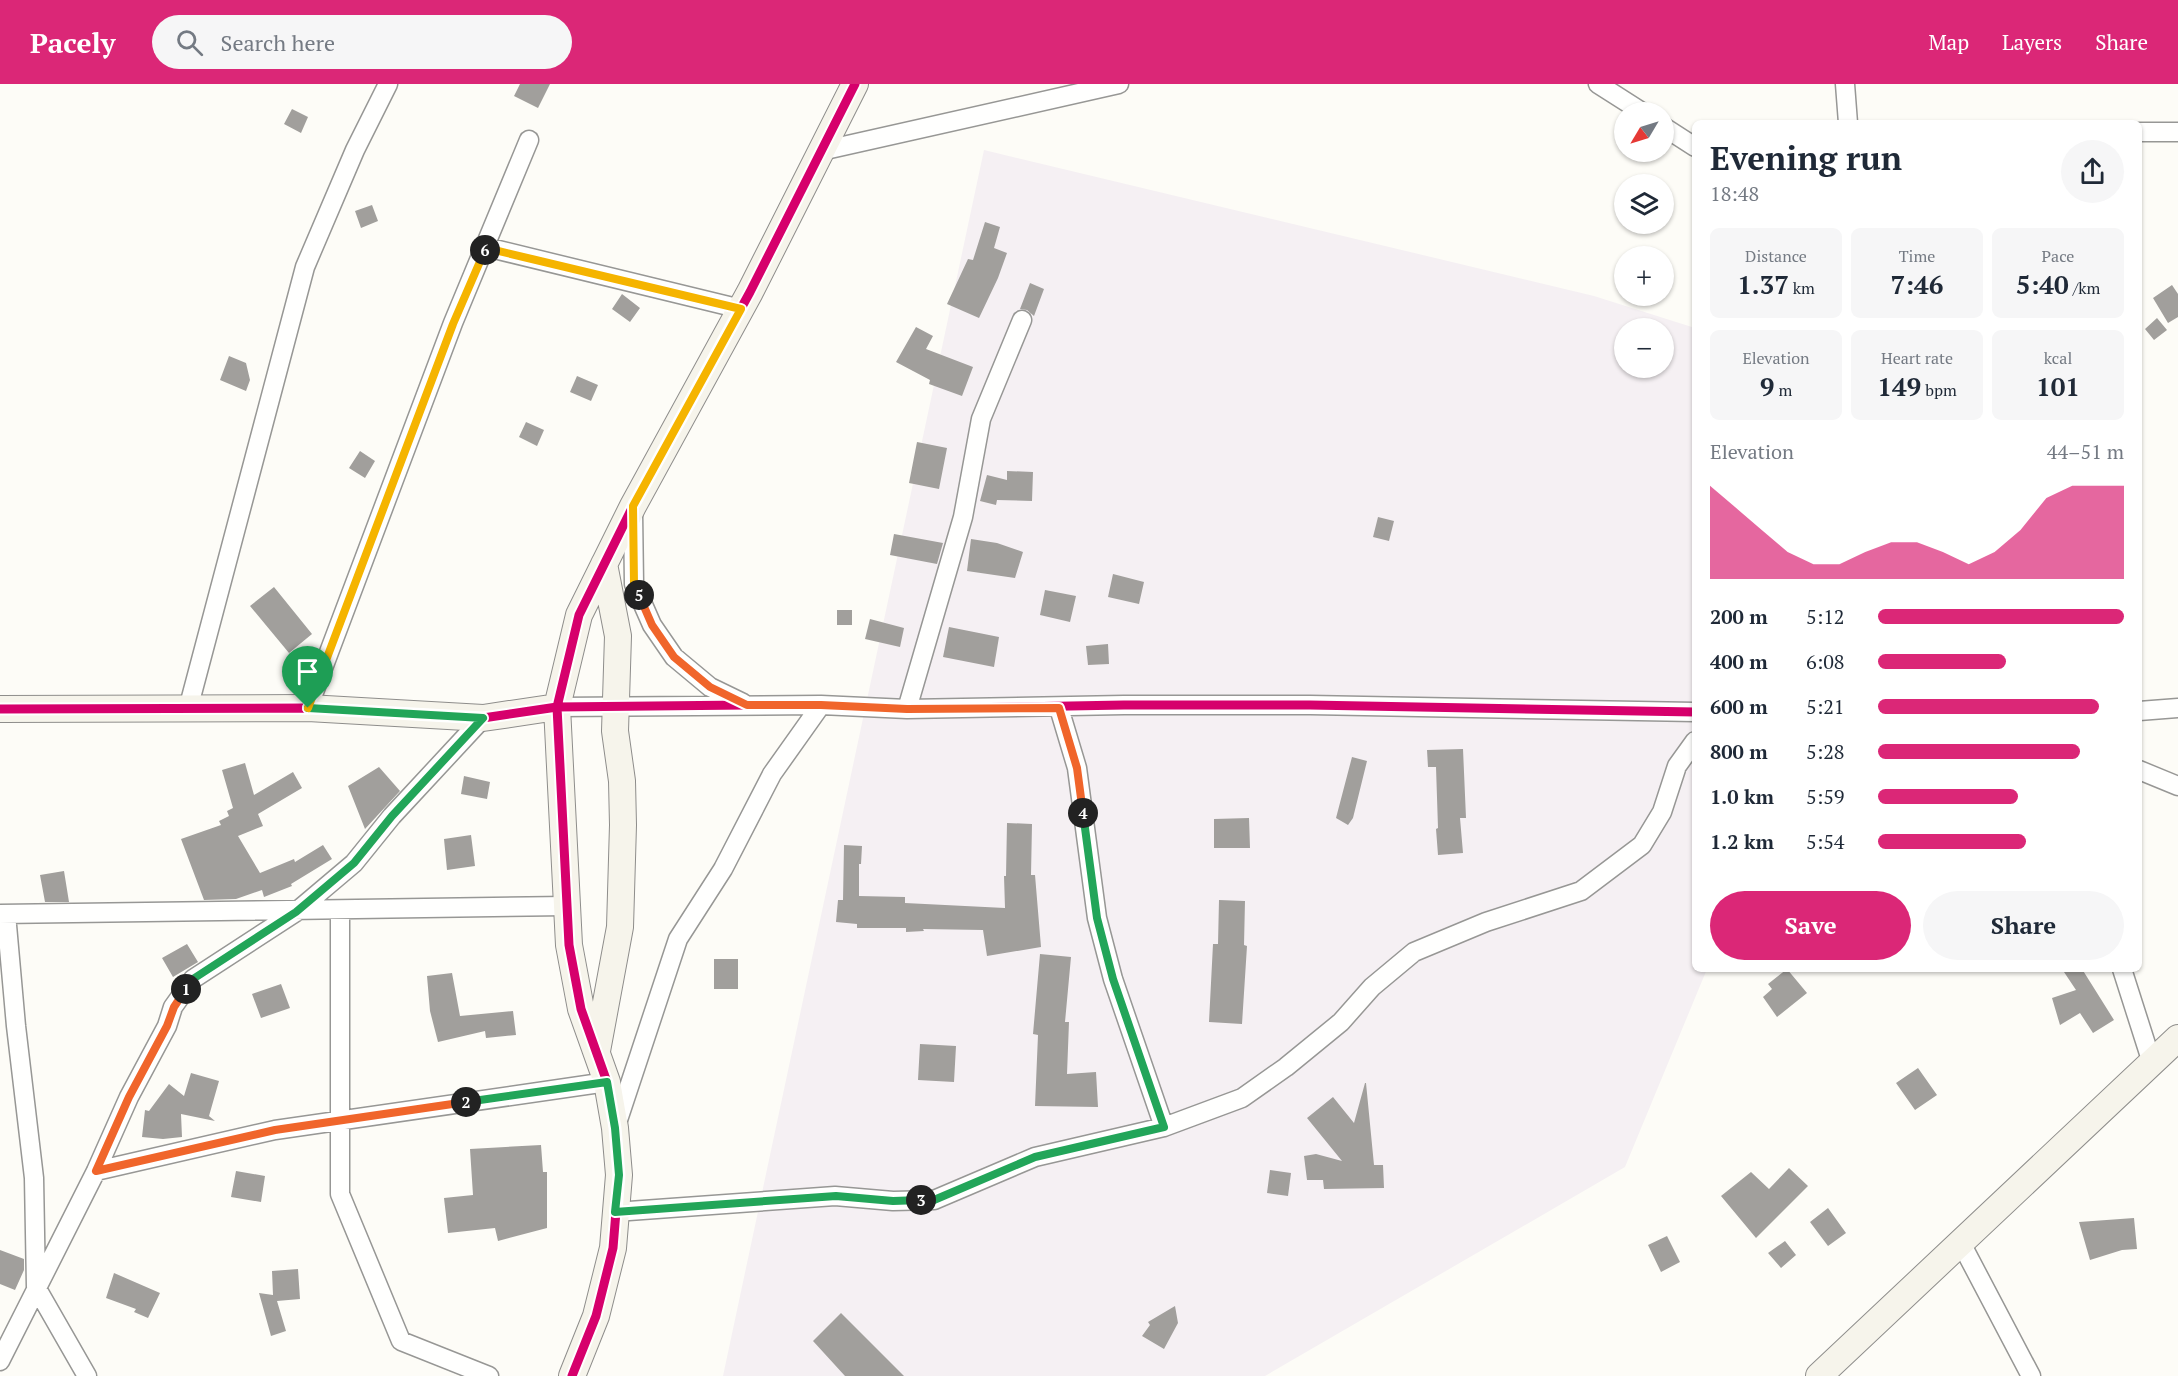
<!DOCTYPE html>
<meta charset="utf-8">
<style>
:root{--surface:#fff;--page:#f6f6f7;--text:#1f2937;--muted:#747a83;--accent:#db2777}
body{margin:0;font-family:"PT Serif",serif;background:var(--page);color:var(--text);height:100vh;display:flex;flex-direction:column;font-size:22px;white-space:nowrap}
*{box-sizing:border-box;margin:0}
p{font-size:20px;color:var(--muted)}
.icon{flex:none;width:33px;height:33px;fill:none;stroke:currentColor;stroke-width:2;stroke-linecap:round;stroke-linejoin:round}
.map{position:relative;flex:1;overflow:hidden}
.sheet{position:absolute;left:1692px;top:36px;width:450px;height:852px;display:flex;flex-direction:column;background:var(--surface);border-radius:9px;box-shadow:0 2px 4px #0004}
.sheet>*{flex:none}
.needle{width:39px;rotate:232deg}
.tools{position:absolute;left:1614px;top:18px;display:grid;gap:12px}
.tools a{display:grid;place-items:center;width:60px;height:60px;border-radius:50%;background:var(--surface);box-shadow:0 2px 4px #0004;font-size:30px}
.pin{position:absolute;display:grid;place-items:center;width:51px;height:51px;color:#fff;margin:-62px -26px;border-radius:50% 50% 50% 0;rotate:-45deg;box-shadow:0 0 6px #0007}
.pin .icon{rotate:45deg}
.km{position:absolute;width:30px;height:30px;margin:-15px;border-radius:50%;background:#222;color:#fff;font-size:16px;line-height:30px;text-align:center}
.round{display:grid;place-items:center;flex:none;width:63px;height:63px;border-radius:32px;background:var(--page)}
.summary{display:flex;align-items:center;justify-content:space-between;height:102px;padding:0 18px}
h1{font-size:33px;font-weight:700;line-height:45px}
.figures{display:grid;grid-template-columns:repeat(3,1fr);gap:9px;height:102px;padding:6px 18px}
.figures div{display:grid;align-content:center;border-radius:9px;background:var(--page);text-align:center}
.figures b{font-size:26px;font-weight:700}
.figures small{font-size:16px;font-weight:400}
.figures p{font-size:16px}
.chart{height:168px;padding:12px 18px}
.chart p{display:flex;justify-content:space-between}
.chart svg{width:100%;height:108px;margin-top:6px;fill:var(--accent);opacity:.7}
.primary-button{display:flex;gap:12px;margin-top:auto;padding:12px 18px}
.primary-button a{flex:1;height:69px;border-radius:36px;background:var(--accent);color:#fff;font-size:24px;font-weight:700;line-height:69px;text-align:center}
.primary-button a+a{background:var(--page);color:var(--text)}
ul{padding:0 18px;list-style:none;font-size:20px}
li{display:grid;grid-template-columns:96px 72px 1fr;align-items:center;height:45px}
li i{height:15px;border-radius:8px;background:var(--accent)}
header{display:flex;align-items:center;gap:36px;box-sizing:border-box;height:84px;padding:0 30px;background:var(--accent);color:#fff}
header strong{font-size:28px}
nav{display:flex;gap:33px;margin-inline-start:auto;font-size:21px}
.search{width:420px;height:54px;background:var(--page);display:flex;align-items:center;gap:15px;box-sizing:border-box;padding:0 21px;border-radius:33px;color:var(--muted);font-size:22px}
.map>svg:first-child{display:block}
.industrial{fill:#f5f0f3;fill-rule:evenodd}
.building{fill:#a19f9c}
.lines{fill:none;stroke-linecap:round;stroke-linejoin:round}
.street-casing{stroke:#979795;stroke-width:21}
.secondary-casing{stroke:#8e8d8b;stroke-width:28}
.street{stroke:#fffffe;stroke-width:18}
.secondary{stroke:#f6f4eb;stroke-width:26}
.cycleway-casing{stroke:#fff;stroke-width:13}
.cycleway{stroke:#d6006c;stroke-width:9}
.split-1-casing{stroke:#fff;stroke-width:12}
.split-2-casing{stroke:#fff;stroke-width:12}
.split-3-casing{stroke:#fff;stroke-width:12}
.split-4-casing{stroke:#fff;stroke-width:12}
.split-5-casing{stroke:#fff;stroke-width:12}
.split-6-casing{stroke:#fff;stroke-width:12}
.split-7-casing{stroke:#fff;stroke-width:12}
.split-1{stroke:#22a559;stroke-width:8}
.split-2{stroke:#f0652b;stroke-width:8}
.split-3{stroke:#22a559;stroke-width:8}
.split-4{stroke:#22a559;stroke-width:8}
.split-5{stroke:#f0652b;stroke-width:8}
.split-6{stroke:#f5b400;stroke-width:8}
.split-7{stroke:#f5b400;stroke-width:8}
</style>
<header>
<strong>Pacely</strong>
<div class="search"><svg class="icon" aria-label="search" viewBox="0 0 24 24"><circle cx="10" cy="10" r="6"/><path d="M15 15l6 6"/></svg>Search here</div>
<nav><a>Map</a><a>Layers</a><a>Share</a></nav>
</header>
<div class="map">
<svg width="2178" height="1292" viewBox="0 0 2178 1292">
<rect width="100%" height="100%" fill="#fdfcf7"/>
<path class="industrial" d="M984 66 1594 212 1695 244V885H1707L1625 1083 1265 1292H723ZM1624 244H1664V284H1624Z"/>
<path class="building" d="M520 0H550L538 24 514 12Z
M292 25 308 33 301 49 284 40Z
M372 121 378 137 361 144 355 127Z
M985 138 1000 143 994 164 1007 169 998 194 979 234 947 220 968 175 973 176Z
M1030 199 1044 205 1034 232 1027 226 1020 225Z
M2172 201 2178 210V233L2168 239 2153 214Z
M622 210 640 224 630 238 612 225Z
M2157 234 2167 246 2154 256 2145 245Z
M916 243 933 252 926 265 973 283 962 312 929 300 930 296 896 278Z
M229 272 246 279 250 296 246 307 220 296Z
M577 292 598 301 591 317 570 308Z
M526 338 544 346 537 362 519 353Z
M917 358 947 364 939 405 909 399Z
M360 367 375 377 365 394 349 384Z
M1007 387 1033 388 1032 417 997 416 996 421 980 417 987 391 1007 396Z
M1378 433 1394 437 1389 457 1373 453Z
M894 450 943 459 937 480 890 471Z
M971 455 997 459 1023 468 1015 494 967 487Z
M1113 490 1144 498 1139 520 1108 513Z
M274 503 312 550 289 569 250 522Z
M1045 506 1076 512 1070 538 1040 531Z
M837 526H852V541H837Z
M870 535 904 544 900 563 865 555Z
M949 543 999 553 994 583 943 573Z
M1108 560 1109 580 1088 581 1086 562Z
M1463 665 1466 734H1460L1463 769 1438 771 1436 745 1438 744 1436 683H1428L1427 666Z
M1352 673 1367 677 1353 734 1348 741 1336 734Z
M245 679 254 711 293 688 302 704 258 730 263 742 238 752 260 789 294 775 295 778 323 761 332 775 291 800 292 802 264 813 262 806 236 815 204 816 181 755 221 741 219 737 229 732 227 727 233 724 222 686Z
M379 683 400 707 365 745 348 702Z
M464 692 490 698 487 715 461 710Z
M1249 734 1250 764H1214V735Z
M1007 739 1032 740 1031 791H1035L1041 863 987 872 983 846 923 845 924 847 906 848V844H857V840L836 838 838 816H843L844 761 862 762 861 780H859V812L905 813V819L1005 824 1004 792H1006Z
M471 751 475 782 447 786 444 755Z
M64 787 69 818H45L40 791Z
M1219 816 1245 817 1244 861 1247 862 1242 940 1209 938 1213 860H1218Z
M187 860 198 878 173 893 162 874Z
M1040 870 1071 873 1065 938H1069L1067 990 1096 988 1098 1023 1035 1022 1038 951 1033 950Z
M714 875H738V905H714Z
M1787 885 1807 909 1777 933 1763 913 1772 905 1768 900Z
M2062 885H2082L2114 936 2093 949 2080 929 2060 941 2052 914 2076 906Z
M452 889 460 932 513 927 516 951 486 954 485 947 438 958 430 927 427 892Z
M281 900 290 924 261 934 252 910Z
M920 960 956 962 954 998 918 996Z
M1918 984 1937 1011 1915 1026 1896 999Z
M191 989 219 997 209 1032 215 1037 181 1030 182 1053 163 1055 142 1053 145 1026 149 1027 169 1000 184 1012Z
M1365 999H1366L1374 1081H1383L1384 1104 1324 1105 1323 1096H1307L1304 1072 1316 1070 1342 1077 1307 1034 1333 1013 1354 1039Z
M541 1061 543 1088H547V1144L498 1157 495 1144 448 1149 444 1114 473 1111 470 1065Z
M1789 1084 1808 1102 1756 1154 1721 1112 1751 1088 1769 1105Z
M1270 1086 1291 1089 1288 1112 1267 1109Z
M236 1087 265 1092 261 1118 231 1113Z
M1828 1124 1846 1149 1828 1162 1810 1138Z
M2134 1134 2137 1165 2122 1166 2090 1176 2079 1138Z
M1667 1152 1680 1178 1661 1188 1648 1161Z
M1785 1157 1796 1171 1781 1184 1768 1169Z
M0 1166 24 1175V1186L15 1206 0 1200Z
M298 1185 300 1215 277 1217 286 1247 271 1252 259 1209 273 1211 272 1187Z
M114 1189 160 1209 148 1234 134 1228 136 1225 106 1214Z
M1175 1222 1178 1239 1164 1265 1142 1252 1150 1241 1148 1238Z
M841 1229 904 1292H845L813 1257Z"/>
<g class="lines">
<defs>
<path id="street" d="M1598 0 1642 28
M1845 0 1848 39
M1664 43 1695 63
M2139 48H2178
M821 67 1119 0
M486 163 741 225
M633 428 634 500 652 541 674 573 710 603 743 619
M557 623 821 621 907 625 1124 621H1310L1695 628
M308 624 453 239 529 56
M1059 624 1077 684 1097 834 1113 895 1164 1043
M188 625 305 183 355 66 388 0
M907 625 963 433 981 335 1022 236
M2139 627 2178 624
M2139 686 2178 702
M340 827V1110L401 1257 489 1292
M0 830 567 822
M6 830 16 942 34 1094 36 1203 87 1292
M2122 885 2152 979
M616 1042 678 855 723 785 772 690 821 621
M96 1087 275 1046 607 998
M615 1128 835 1112 893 1117 934 1116 1035 1073 1164 1043 1242 1014 1286 983 1341 938 1372 903 1414 868 1486 838 1581 807 1642 761 1662 728 1677 682 1695 657
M1961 1159 2031 1292
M0 1277 96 1087 129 1013 167 942 173 923 193 895 296 828 354 779 392 732 483 634"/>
<path id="secondary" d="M0 625 308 624 483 634 557 623
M597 967 620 843 623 741 622 697 615 647 618 552 604 480
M572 1292 596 1232 613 1164 619 1091 615 1044 607 998 581 925 569 861 557 623 579 531 633 422 750 208 855 0
M1819 1292 2178 954"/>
</defs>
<use href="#street" class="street-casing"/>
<use href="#secondary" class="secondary-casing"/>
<use href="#street" class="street"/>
<use href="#secondary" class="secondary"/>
<defs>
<path id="cycleway" d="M0 625 308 624 483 634 557 623 747 621H821L907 625 1124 621H1310L1695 628
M572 1292 596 1232 613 1164 619 1091 615 1044 607 998 581 925 569 861 557 623 579 531 633 422 750 208 855 0"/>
</defs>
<use href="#cycleway" class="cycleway-casing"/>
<use href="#cycleway" class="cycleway"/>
</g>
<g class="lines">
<defs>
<path id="split-1" d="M186 905 193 895 296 828 354 779 392 732 483 634 308 624"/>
<path id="split-2" d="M186 905 174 923 167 942 129 1013 96 1087 275 1046 466 1018"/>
<path id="split-3" d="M466 1018 607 998 615 1044 619 1091 615 1128 836 1112 893 1117 921 1116"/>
<path id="split-4" d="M921 1116H934L1035 1073 1164 1043 1113 895 1097 834 1083 729"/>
<path id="split-5" d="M639 511 652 541 674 573 710 603 747 621H821L907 625 1059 624 1077 684 1083 729"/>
<path id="split-6" d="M485 166 486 164 741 225 633 422 634 500 639 511"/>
<path id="split-7" d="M308 624 453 240 485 166"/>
</defs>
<use href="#split-1" class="split-1-casing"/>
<use href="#split-2" class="split-2-casing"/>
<use href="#split-3" class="split-3-casing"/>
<use href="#split-4" class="split-4-casing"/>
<use href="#split-5" class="split-5-casing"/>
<use href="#split-6" class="split-6-casing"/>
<use href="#split-7" class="split-7-casing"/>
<use href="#split-1" class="split-1"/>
<use href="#split-2" class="split-2"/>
<use href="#split-3" class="split-3"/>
<use href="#split-4" class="split-4"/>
<use href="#split-5" class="split-5"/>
<use href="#split-6" class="split-6"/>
<use href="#split-7" class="split-7"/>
</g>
</svg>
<div class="tools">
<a><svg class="needle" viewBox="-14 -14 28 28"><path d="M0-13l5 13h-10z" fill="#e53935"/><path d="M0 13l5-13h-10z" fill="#747a83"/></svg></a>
<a><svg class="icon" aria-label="layers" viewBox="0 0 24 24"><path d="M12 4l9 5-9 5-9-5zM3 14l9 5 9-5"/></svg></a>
<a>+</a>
<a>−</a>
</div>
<div class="pin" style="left:308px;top:624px;background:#1e9e55"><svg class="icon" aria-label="arrive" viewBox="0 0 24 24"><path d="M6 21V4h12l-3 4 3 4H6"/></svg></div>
<b class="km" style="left:186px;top:905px">1</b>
<b class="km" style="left:466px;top:1018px">2</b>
<b class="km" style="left:921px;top:1116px">3</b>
<b class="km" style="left:1083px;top:729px">4</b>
<b class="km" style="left:639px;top:511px">5</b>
<b class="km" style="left:485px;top:166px">6</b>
<section class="sheet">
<div class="summary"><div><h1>Evening run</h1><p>18:48</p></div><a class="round"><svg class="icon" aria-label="share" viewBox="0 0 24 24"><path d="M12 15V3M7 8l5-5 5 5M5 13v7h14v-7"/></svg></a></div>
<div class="figures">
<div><p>Distance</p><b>1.37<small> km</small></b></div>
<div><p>Time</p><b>7:46</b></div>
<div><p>Pace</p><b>5:40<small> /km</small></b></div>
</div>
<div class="figures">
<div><p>Elevation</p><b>9<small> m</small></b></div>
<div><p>Heart rate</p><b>149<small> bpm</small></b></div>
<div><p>kcal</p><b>101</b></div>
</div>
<div class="chart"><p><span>Elevation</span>44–51 m</p>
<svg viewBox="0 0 160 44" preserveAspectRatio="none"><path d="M0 44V6L10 15L20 24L30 33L40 38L50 38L60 33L70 29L80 29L90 33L100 38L110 33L120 24L130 11L140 6L150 6L160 6V44z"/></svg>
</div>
<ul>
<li><b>200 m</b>5:12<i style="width:100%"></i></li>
<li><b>400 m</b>6:08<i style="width:52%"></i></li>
<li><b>600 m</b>5:21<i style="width:90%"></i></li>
<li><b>800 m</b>5:28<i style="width:82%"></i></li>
<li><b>1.0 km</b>5:59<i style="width:57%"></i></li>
<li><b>1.2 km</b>5:54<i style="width:60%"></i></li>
</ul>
<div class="primary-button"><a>Save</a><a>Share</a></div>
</section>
</div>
